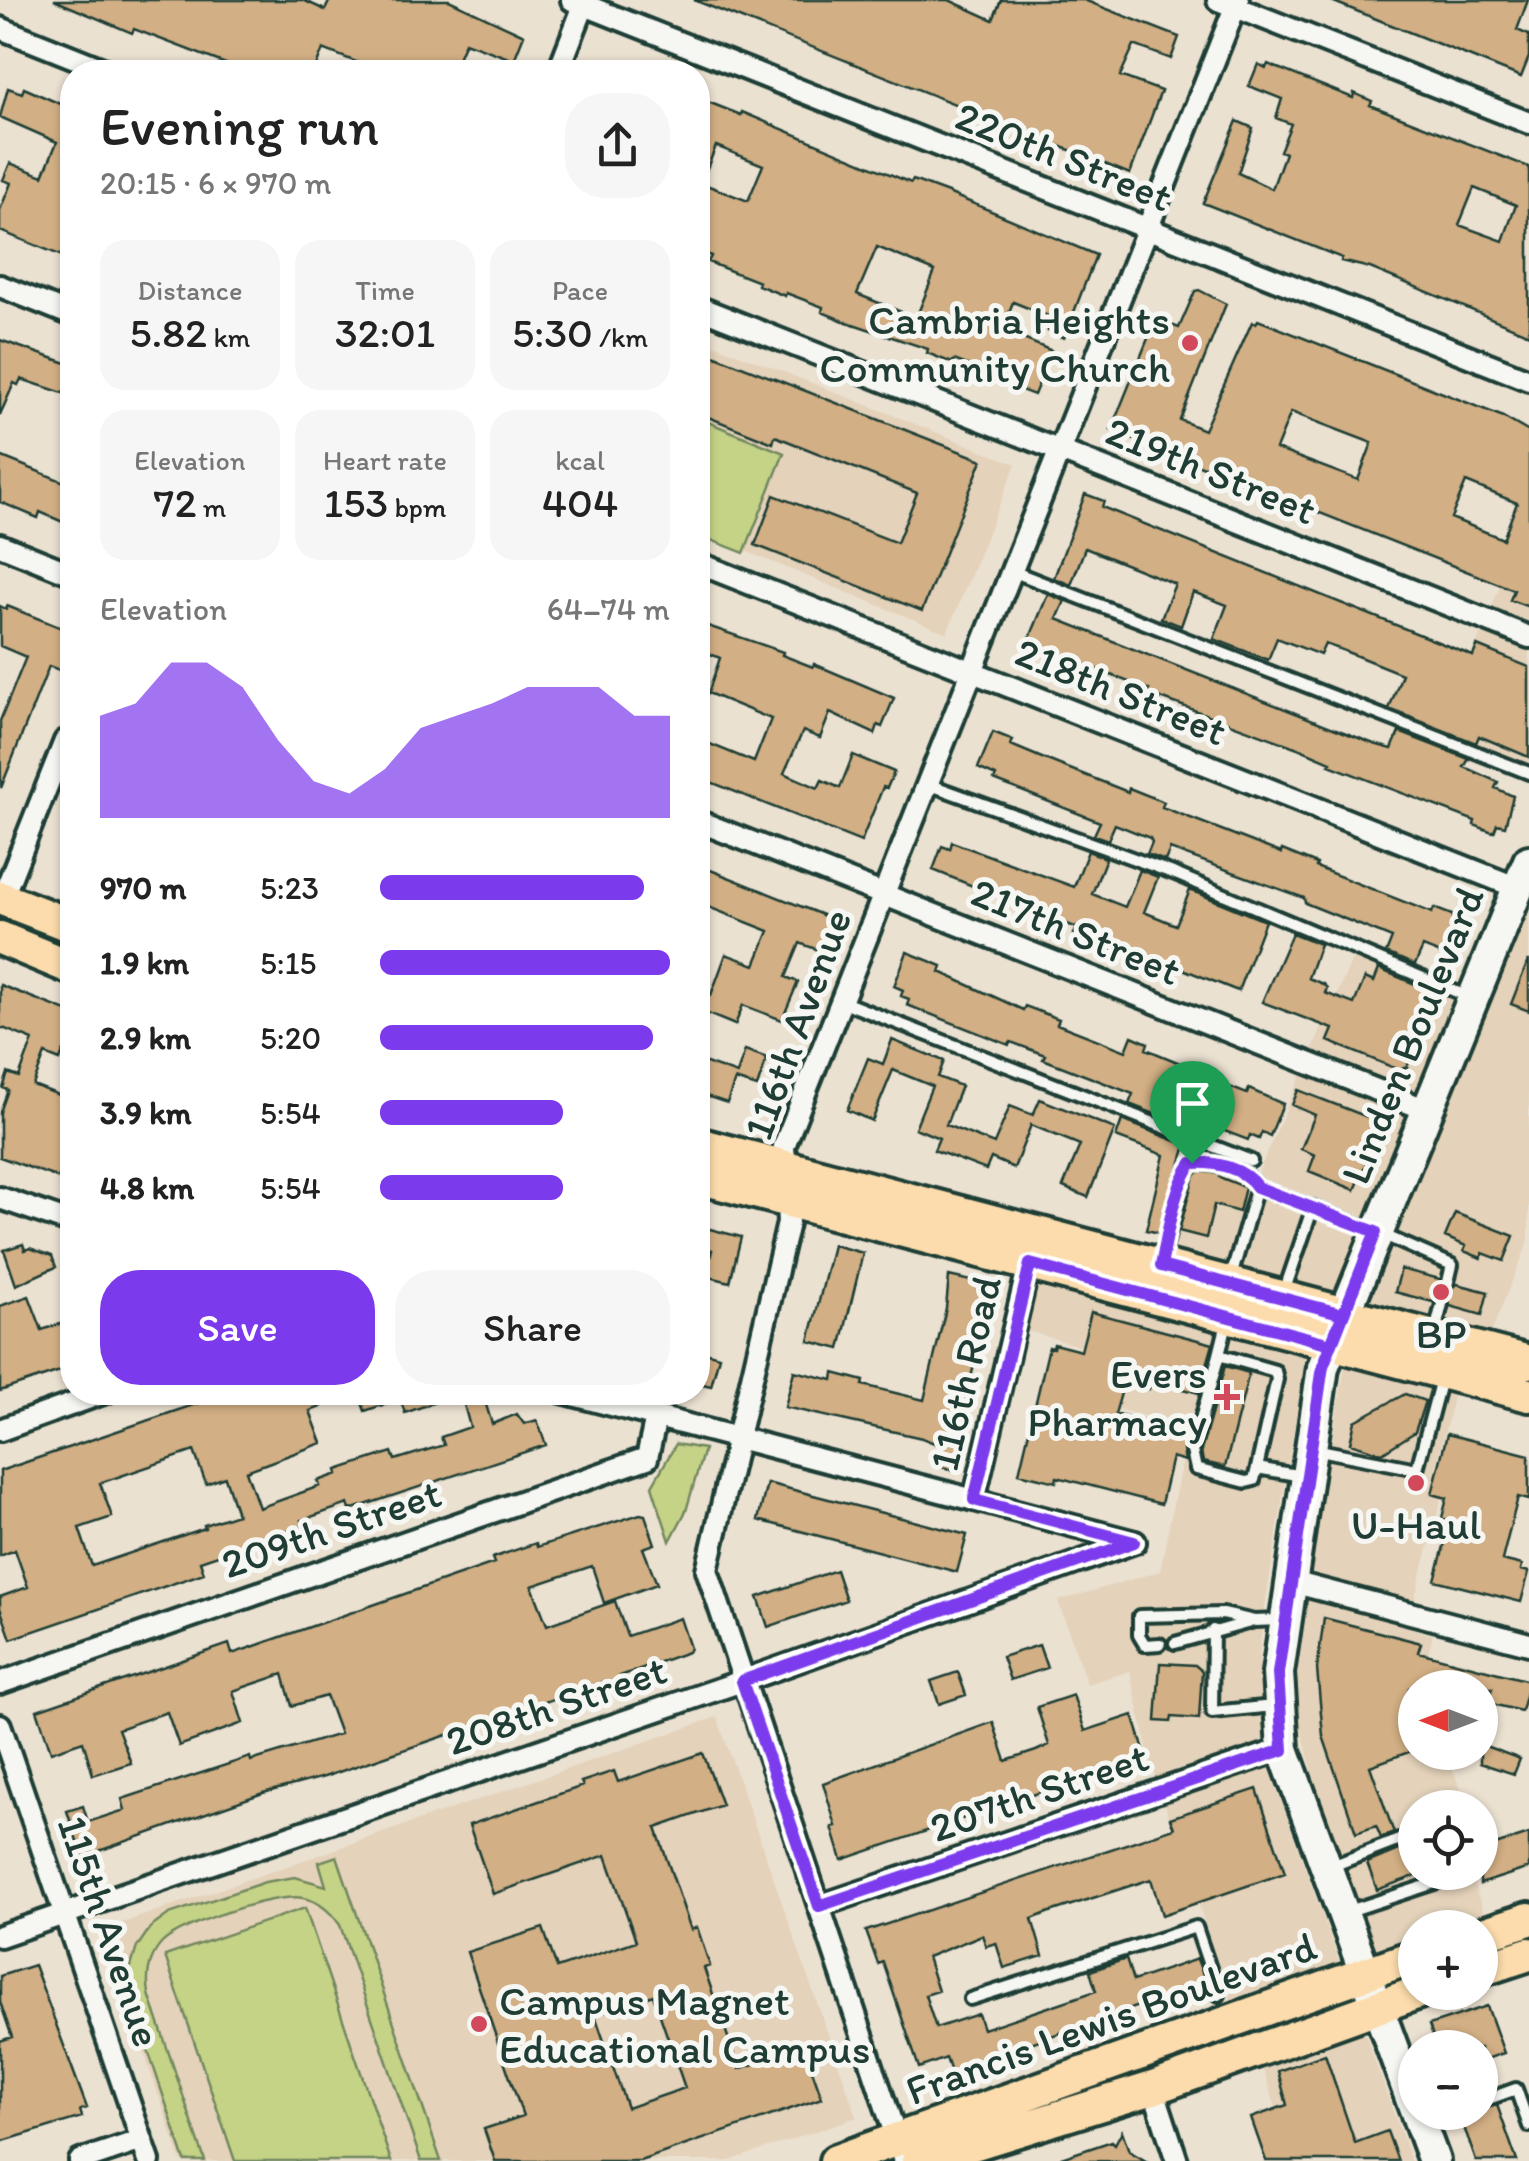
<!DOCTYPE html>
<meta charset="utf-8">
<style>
:root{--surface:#fff;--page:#f6f6f6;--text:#222;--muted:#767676;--accent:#7c3aed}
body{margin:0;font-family:Itim,sans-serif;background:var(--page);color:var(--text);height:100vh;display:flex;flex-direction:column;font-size:38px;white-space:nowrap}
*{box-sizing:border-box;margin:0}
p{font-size:32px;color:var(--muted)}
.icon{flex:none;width:55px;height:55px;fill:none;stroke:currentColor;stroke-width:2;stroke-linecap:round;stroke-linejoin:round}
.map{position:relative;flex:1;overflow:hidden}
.sheet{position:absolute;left:60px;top:60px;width:650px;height:1345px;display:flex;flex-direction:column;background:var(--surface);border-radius:40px;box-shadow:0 2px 8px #0004}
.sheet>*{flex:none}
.needle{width:65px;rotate:270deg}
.tools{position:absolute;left:1398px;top:1670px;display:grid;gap:20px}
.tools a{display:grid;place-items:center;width:100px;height:100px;border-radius:50%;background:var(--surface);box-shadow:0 2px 8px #0004;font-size:50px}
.pin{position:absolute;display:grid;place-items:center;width:85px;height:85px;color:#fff;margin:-102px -42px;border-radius:50% 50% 50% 0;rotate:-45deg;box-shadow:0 0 10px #0007}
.pin .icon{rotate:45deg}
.round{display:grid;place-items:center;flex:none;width:105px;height:105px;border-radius:40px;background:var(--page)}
.headline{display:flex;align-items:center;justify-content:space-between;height:170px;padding:0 40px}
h1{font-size:55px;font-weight:600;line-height:75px}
.stats{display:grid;grid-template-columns:repeat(3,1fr);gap:15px;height:170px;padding:10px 40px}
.stats div{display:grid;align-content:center;border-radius:25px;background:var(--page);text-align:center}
.stats b{font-size:42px;font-weight:600}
.stats small{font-size:28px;font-weight:400}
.stats p{font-size:28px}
.chart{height:280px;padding:20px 40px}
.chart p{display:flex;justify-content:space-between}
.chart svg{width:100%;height:180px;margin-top:10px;fill:var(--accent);opacity:.7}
.button{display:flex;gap:20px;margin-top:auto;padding:20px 40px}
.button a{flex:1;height:115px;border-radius:40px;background:var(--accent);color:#fff;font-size:40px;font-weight:600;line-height:115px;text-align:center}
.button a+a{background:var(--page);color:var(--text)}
ul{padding:0 40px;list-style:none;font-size:32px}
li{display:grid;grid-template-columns:160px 120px 1fr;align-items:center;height:75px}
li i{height:25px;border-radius:12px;background:var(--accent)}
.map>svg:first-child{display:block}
.built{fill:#e4d2ba}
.green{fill:#c5d387;stroke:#72885e;stroke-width:2.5}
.building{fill:#d2af84;stroke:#1f3d34;stroke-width:2.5;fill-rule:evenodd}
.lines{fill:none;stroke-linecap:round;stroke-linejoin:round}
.lane-casing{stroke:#1f3d34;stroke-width:18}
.street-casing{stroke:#1f3d34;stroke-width:28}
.secondary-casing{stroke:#1f3d34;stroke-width:38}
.primary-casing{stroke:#1f3d34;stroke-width:40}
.lane{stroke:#f6f6f2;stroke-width:10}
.street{stroke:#f6f6f2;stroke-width:20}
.secondary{stroke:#f6f6f2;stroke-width:30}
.primary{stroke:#fcdcac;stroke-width:32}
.route-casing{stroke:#fff;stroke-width:20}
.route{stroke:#7c3aed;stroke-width:12}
.poi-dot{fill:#d1495b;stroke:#f6f6f2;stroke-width:4}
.labels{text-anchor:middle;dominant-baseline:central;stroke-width:10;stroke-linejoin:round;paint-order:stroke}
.street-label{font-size:42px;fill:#1f3d34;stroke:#f6f6f2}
.poi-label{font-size:42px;fill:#1f3d34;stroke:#f6f6f2;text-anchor:end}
</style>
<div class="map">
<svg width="1529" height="2161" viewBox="0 0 1529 2161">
<rect width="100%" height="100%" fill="#ebe1d1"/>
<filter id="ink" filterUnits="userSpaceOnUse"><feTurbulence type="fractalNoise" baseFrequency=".01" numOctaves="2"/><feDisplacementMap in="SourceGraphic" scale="20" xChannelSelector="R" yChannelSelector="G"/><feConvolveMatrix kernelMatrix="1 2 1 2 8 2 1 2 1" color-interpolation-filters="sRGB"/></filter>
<g filter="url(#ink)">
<path class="built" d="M698 338 1016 464 947 633 745 551 698 419Z
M1529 515V771L1439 736Z
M1529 891V1240L1487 1342 1359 1307Z
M1356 951 1468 999 1337 1304 1159 1260 1193 1145 1258 1173Z
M1030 1281 1306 1354 1263 1619 1259 1657 1261 1702 1276 1787 1411 2161H1294L1265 2075 1235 2013 1151 1763 1130 1671 1087 1684 1058 1601 1160 1571 1179 1475 1192 1429 1088 1401 1093 1350 1017 1328Z
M1346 1361 1454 1393 1430 1493 1442 1497 1407 1627 1433 1635 1418 1687 1415 1688 1407 1728 1415 1752 1446 1753 1468 1807 1415 1808V1872L1470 1873 1487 1922 1471 1927 1415 1928V1946L1378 1958 1315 1781 1302 1732 1296 1688 1297 1649Z
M717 1717 857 2117 729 2161H181L102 1930Z"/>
<path class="green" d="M698 418 784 453 744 553 698 535Z
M676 1444 704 1449 686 1511 670 1541 652 1486Z
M337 1856 441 2161H421L340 1925C331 1912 319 1901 303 1898 278 1892 180 1924 162 1943 149 1957 146 1975 149 1994L205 2161H185L131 1999 130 1970 137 1947 150 1928 169 1914 265 1882 295 1877 326 1886 319 1862Z
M305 1908 391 2161H235L165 1956Z"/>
<path class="building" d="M54 0H303L325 10 330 0H449L524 35 514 60 465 42 452 72H382L323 49 314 72H228L231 66 134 29 132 33Z
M694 0H949L993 20 1001 0H1084L1179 37 1171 59 1134 45 1120 76 1161 91 1130 174Z
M1329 0H1528L1517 30 1529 35V57L1521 77Z
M1258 64 1266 68 1268 64 1353 98 1354 93 1372 101 1370 105 1529 167V334L1370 268 1341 261 1342 258 1203 203 1237 121 1253 128 1238 173 1272 189 1285 153 1280 151 1291 124 1276 118 1282 99 1249 86ZM1474 188 1516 205 1503 241 1459 225Z
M8 88 22 93 24 88 58 103 71 107 72 105V260L0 231V210L11 183 3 180 10 163 43 176 57 142 0 117Z
M703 100 741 115 742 112 911 183 913 180 948 193 1096 255 1064 338 1048 331 1053 318 1013 302 1002 330 1052 351 1034 395 997 381 999 377 954 360 952 363 927 353 928 349 844 321 822 312 823 307 786 293 785 296 758 285 759 282 708 262 711 256 698 250V102L702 104ZM716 146 763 165 748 201 701 183ZM877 247 935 271 916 318 857 294Z
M1199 290 1226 304 1180 420 1204 430 1252 322 1256 324 1258 320 1501 416 1529 432V607L1510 600 1514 590 1111 430 1153 326 1161 329 1163 322 1179 328 1195 291ZM1291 412 1372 443 1358 480 1276 449ZM1466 482 1517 503 1503 539 1451 518Z
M0 340 72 365V396L21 379 18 385 14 383 0 415Z
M698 349 982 460 922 611 755 545 774 495 897 543 917 493 775 436 773 443 698 413Z
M0 456 72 485V526L40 512 38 518 0 502Z
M1085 494 1104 501 1102 507 1473 656 1477 646 1529 667V757L1479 736 1476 743 1389 709 1402 674 1342 650 1325 644 1320 655 1277 638 1268 660 1214 639 1227 605 1193 592 1181 626 1161 618 1175 584 1085 548 1071 585 1054 578Z
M1048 594 1065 601 1057 619 1374 744 1392 749 1399 732 1469 759 1464 767 1498 782 1495 788 1513 796 1505 826 1497 824 1494 832 1490 831 1474 825 1475 821 1329 765 1331 762 1298 748 1147 693 1149 690 1063 656 1027 645Z
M0 606 6 609 7 606 72 632V675L49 666 1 788 0 721 26 657 0 646Z
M705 625 783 652 782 655 813 667 814 664 894 698 882 727 878 725 875 734 830 713 820 738 803 731 784 773 818 788 822 780 840 788 853 755 894 772 887 788 883 787 861 842 698 777V739L754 762 771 719 708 693 720 658 698 649Z
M993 732 1013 740 1011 745 1042 758 1128 792 1129 788 1164 802 1162 807 1281 853 1282 850 1317 864 1316 867 1432 913 1434 908 1452 915 1466 948 1456 944 1448 957 1423 947 1415 965 1386 953 1392 938 1305 903 1304 898 1170 849 1165 861 1147 854 1152 842 1150 838 1115 824 1108 840 1094 835 1100 822 994 780 996 776 978 768Z
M952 842 1074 887 1088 851 1106 858 1092 894 1125 907 1140 870 1158 877 1144 912 1176 925 1190 890 1265 921 1238 991 1115 942 1112 949 1074 934 1077 928 933 870 942 846 950 849Z
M698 865 830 918 818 950 800 943 786 977 798 982 782 1020 743 1005 735 1025 698 1010V989L711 995 726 954 755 965 769 931 698 903Z
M1292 933 1320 944 1308 978 1323 984 1327 988 1325 993 1354 1004 1365 978 1374 982 1379 969 1437 993 1407 1067 1399 1070 1328 1041 1333 1029 1262 1002Z
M907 952 942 966 940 972 1023 1010 1025 1006 1059 1019 1057 1024 1126 1051 1132 1036 1148 1043 1146 1049 1180 1063 1179 1066 1196 1074 1247 1094 1249 1089 1283 1104 1270 1136 1262 1132 1259 1139 1250 1135 1248 1140 1193 1119 1191 1128 1129 1104 1133 1094 1043 1059 1045 1055 1011 1042 1009 1045 907 1005 909 999 901 996 903 990 894 986Z
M1528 961H1529V1011L1511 1004Z
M0 985 72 1013V1054L63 1052 60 1060 45 1054 33 1085 72 1100V1183L0 1157V1112L8 1090 3 1088 8 1073 19 1077 33 1040 0 1027Z
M892 1040 944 1061 938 1077 961 1086 946 1125 994 1144 1010 1106 1033 1115 1040 1099 1115 1129 1088 1197 1063 1187 1080 1145 1031 1125 1014 1168 991 1158 986 1170 934 1150 939 1138 915 1128 932 1086 893 1070 872 1121 847 1110 868 1058 883 1064Z
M745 1050 767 1058 757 1087 735 1080 727 1103 703 1095 705 1090 698 1087V1060L737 1074Z
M1298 1090 1383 1123 1355 1190 1309 1171 1315 1155 1301 1149 1315 1115 1292 1105Z
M1122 1120 1186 1145 1160 1233 1146 1230 1164 1155 1116 1137Z
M1200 1171 1220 1174 1219 1177 1245 1187 1239 1212 1214 1205 1206 1238 1179 1231 1194 1176Z
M1455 1213 1514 1236 1504 1261 1483 1253 1481 1258 1464 1251 1466 1246 1445 1237Z
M698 1226 741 1237 730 1282 706 1276 712 1250 698 1246Z
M23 1244 25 1250 30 1248 52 1256 56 1267 16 1285 4 1250Z
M833 1245 863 1253 840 1349 809 1341Z
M1401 1269 1440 1279 1445 1290H1451L1457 1284 1488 1292 1482 1315 1450 1306 1445 1296H1439L1433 1302 1395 1292Z
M949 1276 993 1286 963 1411 970 1413 953 1470 938 1466 942 1446 922 1438 785 1407 794 1371 833 1380 834 1373 864 1381 863 1385 924 1400 946 1308Z
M29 1296 42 1330 72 1320V1367L0 1391V1306Z
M1091 1312 1213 1344 1199 1393 1152 1381 1149 1389 1124 1383 1115 1414 1188 1433 1183 1450 1185 1461 1172 1457 1161 1504 1057 1477 1056 1482 1019 1473 1049 1347 1053 1348 1054 1344 1081 1351Z
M698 1350 719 1356 711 1386 698 1383Z
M1225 1366 1249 1373 1225 1467 1203 1462 1201 1451Z
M231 1392H316L321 1407 310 1411 322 1443 246 1471 259 1508 320 1486 318 1481 338 1474 337 1470 392 1452 395 1460 444 1445 441 1437 470 1427 463 1401 483 1395 492 1424 517 1414 524 1424 537 1420 546 1445 350 1510 348 1504 302 1520 304 1526 200 1561 204 1573 11 1639 0 1608V1597L28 1587 15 1550 0 1556V1471ZM194 1451 206 1484 225 1477 237 1514 204 1525 205 1528 92 1566 79 1528 112 1517 100 1483Z
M358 1392H454L455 1395 405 1413 400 1399 365 1411Z
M1405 1394 1425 1401 1415 1432 1382 1453 1350 1443 1355 1421Z
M1447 1434 1529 1455V1500L1518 1497 1502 1560 1522 1565 1521 1570 1529 1572 1521 1602 1435 1580 1451 1520 1442 1518 1447 1498 1432 1494Z
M767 1483 967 1535 957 1572 758 1520Z
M640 1514 645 1515 655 1544 643 1548 657 1584 604 1603 592 1566 532 1586 547 1625 615 1601 627 1636 680 1618 690 1648 688 1652 620 1676 622 1681 605 1687 603 1682 324 1777 263 1793 82 1857 67 1811 83 1806 88 1822 125 1810 122 1799 250 1757 251 1761 340 1734 326 1696 292 1706 283 1674 233 1691 243 1723 179 1746 167 1712 118 1729 131 1763 93 1775 83 1741 51 1752 37 1710 229 1644 232 1654 494 1563 492 1558 536 1543 537 1547Z
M836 1570 846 1600 768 1627 758 1597Z
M1324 1618 1421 1643 1418 1652 1529 1681 1521 1711 1488 1703 1492 1688H1409L1399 1725 1409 1752 1370 1766 1394 1833 1381 1838 1376 1826 1356 1833 1323 1736 1317 1669Z
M1039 1645 1047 1668 1010 1680 1002 1657Z
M1160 1663 1195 1665 1202 1671 1199 1719 1172 1717 1171 1722 1156 1721Z
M958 1672 966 1695 939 1704 931 1681Z
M1073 1695 1085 1731 1133 1715 1146 1756 842 1860 832 1827 836 1826 823 1783 993 1722 1006 1761 1036 1751 1049 1745 1037 1707Z
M1480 1744 1520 1759 1514 1774 1480 1763Z
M703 1753 722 1805 656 1828 691 1930 697 1927 710 1966 704 1968 739 2069 804 2047 822 2098 640 2161H495L484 2129 523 2116 467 1952 543 1928 557 1968 636 1941 606 1855 493 1894 469 1825 583 1786 581 1782 614 1771 618 1782ZM653 1995 685 2088 627 2108 595 2015Z
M1257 1789 1285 1873 1162 1915 1151 1879 1047 1913 1032 1919 1043 1956 1004 1968 996 1943 986 1946 982 1935 927 1957 938 1991 925 1995 936 2028 978 2014 983 2029 1096 1991 1090 1971 1126 1959 1133 1981 1197 1959 1208 1988 1143 2011 1141 2005 1016 2048 1017 2053 952 2075 946 2058 919 2068 883 1962 878 1964 866 1931 1174 1828 1170 1818Z
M1529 1834V1868L1480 1884V1850Z
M1415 1843V1876L1377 1890 1367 1863Z
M34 1965 87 2108 80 2110 82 2117 0 2142V2041L12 2037 0 2002V1976Z
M1487 2006 1504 2053 1480 2061V2048H1437L1429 2025Z
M1325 2054 1355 2143 1387 2131 1398 2161H1266L1251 2118 1287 2105 1278 2071Z
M1497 2105 1517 2161H1476L1460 2116Z
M1122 2131 1129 2151 1146 2161H1062L1061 2158 1112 2141 1115 2144Z"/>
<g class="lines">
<defs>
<path id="lane" d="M1012 571 1529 773
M928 784 1173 873 1471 998
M841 1001 1251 1161
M1162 1260 1186 1172 1192 1163C1214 1161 1244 1168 1257 1187L1377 1232 1452 1265 1448 1282
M1231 1277 1257 1187
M1284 1292 1313 1207
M1435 1332 1442 1304
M1219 1355 1227 1323
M1314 1449 1417 1469 1442 1375
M1257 1468 1254 1480 1246 1482 1196 1469 1192 1451 1219 1355 1275 1371 1277 1379 1257 1468 1302 1476
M1213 1630 1212 1712 1274 1706
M1175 1643 1254 1621 1281 1620
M1160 1644 1145 1645 1139 1635V1616L1223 1614 1254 1621
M1332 1866 1415 1834
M1349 1911 1453 1877 1452 1872
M970 1999 1196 1927 1219 1995
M1480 2102 1516 2089 1529 2126
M1425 2123 1451 2112"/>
<path id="street" d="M572 0 1529 380
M1218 0 1529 123
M0 28 110 72
M558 72 586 0
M0 286 72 315
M698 307 1529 637
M0 545 72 574
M698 563 1518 888
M698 821 1427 1110
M2 899 65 741
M0 1198 72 1223
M562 1392 1135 1542
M0 1430 106 1392
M974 1500 1029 1264
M1292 1582 1529 1644
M0 1683 647 1458 656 1417
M0 1725 149 2161
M819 1906 1283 1749
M0 1936 742 1681 1135 1542
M1153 2088 1177 2161
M80 2161 142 2140
M904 2161 707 1570 788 1223 784 1146 1238 0"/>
<path id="secondary" d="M1434 2161 1283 1749 1278 1673 1323 1367 1529 861"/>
<path id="primary" d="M0 898 72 926
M0 938 72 968
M698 1144 1529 1362
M698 1177 1529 1395
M1480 1935 1529 1919
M1480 1970 1529 1954
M836 2161 1415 1956
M918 2161 1153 2088 1419 1992"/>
</defs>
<use href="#lane" class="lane-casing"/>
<use href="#street" class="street-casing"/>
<use href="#secondary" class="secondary-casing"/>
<use href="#primary" class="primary-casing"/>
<use href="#lane" class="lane"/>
<use href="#street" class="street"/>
<use href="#secondary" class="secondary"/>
<use href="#primary" class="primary"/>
</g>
</g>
<g class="lines" filter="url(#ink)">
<defs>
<path id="route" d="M1192 1163C1214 1161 1244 1168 1257 1187L1376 1232 1323 1366 1278 1673 1283 1750 819 1906 742 1681 1134 1542 974 1500 1030 1264 1331 1344 1343 1314 1161 1266C1168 1233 1172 1191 1192 1163"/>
</defs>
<use href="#route" class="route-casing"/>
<use href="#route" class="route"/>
</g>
<g class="poi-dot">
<circle cx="1190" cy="343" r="10"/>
<circle cx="1441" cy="1292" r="10"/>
<path d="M1222 1382h10v10h10v10h-10v10h-10v-10h-10v-10h10z"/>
<circle cx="1416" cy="1483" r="10"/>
<circle cx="479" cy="2024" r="10"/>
</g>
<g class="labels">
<g class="street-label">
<text transform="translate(1064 156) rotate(22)">220th Street</text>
<text transform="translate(1211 470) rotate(22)">219th Street</text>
<text transform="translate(1121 691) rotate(22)">218th Street</text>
<text transform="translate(1076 931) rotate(22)">217th Street</text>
<text transform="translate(797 1024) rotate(-70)">116th Avenue</text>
<text transform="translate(1412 1035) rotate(-68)">Linden Boulevard</text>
<text transform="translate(965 1373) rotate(-77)">116th Road</text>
<text transform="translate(331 1528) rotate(-19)">209th Street</text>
<text transform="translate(556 1705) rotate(-19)">208th Street</text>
<text transform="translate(1039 1792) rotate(-19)">207th Street</text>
<text transform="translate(110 1931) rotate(71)">115th Avenue</text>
<text transform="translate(1111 2018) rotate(-20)">Francis Lewis Boulevard</text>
</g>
<g class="poi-label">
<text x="1170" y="319">Cambria Heights<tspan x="1170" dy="48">Community Church</tspan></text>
<text x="1441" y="1333" text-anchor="middle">BP</text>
<text x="1207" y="1373">Evers<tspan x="1207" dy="48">Pharmacy</tspan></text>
<text x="1416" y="1524" text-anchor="middle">U-Haul</text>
<text x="499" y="2000" text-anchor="start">Campus Magnet<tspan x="499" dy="48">Educational Campus</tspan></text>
</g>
</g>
</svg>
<div class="tools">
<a><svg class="needle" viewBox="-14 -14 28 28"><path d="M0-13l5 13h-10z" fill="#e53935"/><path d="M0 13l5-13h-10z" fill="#767676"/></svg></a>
<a><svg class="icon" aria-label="locate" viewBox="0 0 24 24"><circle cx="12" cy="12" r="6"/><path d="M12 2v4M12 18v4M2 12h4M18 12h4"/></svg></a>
<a>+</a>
<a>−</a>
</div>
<div class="pin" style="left:1192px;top:1163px;background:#1e9e55"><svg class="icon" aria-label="arrive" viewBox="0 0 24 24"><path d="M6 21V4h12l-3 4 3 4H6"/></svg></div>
<section class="sheet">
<div class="headline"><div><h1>Evening run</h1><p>20:15 · 6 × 970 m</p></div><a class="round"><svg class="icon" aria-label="share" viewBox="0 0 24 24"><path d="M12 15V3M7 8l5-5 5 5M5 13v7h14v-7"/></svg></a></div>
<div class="stats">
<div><p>Distance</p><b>5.82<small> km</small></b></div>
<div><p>Time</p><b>32:01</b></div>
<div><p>Pace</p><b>5:30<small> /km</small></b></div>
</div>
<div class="stats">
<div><p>Elevation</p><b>72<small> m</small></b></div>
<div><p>Heart rate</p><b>153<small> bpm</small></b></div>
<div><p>kcal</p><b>404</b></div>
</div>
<div class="chart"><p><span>Elevation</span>64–74 m</p>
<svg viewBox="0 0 160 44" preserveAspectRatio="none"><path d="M0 44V19L10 16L20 6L30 6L40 12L50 25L60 35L70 38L80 32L90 22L100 19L110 16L120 12L130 12L140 12L150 19L160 19V44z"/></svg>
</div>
<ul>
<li><b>970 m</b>5:23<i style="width:91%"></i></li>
<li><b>1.9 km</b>5:15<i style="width:100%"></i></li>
<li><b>2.9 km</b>5:20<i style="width:94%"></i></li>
<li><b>3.9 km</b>5:54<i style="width:63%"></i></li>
<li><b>4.8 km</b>5:54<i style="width:63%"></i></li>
</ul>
<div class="button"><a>Save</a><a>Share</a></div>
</section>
</div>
